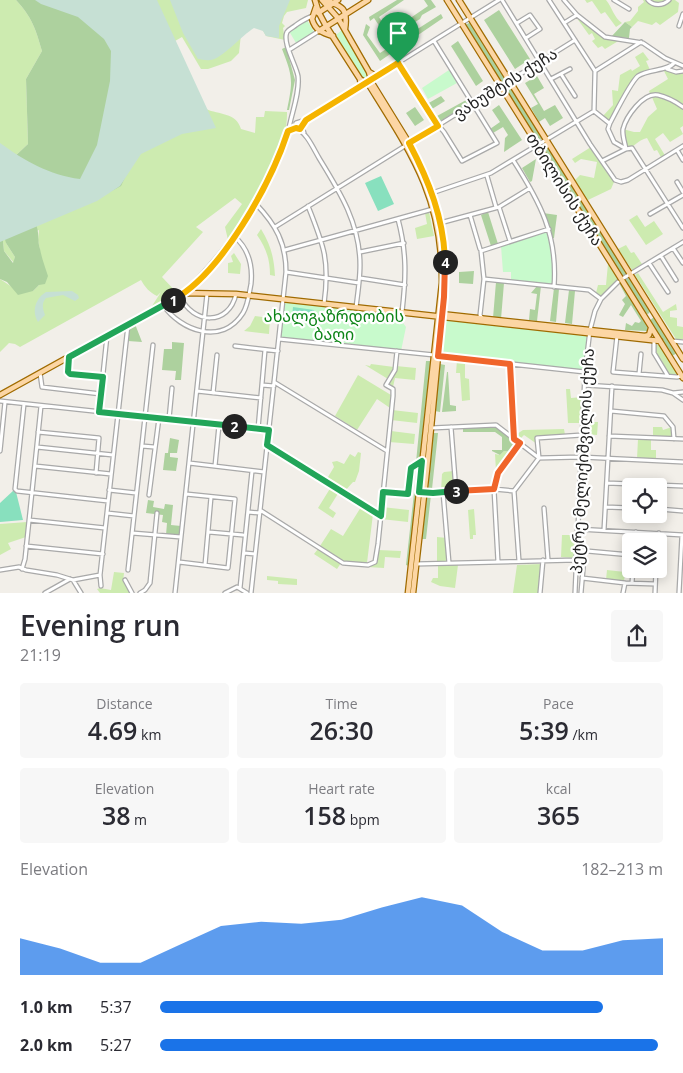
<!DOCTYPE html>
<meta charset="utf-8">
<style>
:root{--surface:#fff;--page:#f7f7f7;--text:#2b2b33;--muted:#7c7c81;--accent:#1a73e8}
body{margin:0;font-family:"Open Sans","Noto Sans Georgian",sans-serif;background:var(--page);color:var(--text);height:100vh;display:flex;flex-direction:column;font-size:19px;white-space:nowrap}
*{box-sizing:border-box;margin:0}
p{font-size:16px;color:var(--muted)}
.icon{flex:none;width:28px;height:28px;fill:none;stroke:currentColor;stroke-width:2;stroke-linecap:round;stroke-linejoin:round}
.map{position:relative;height:593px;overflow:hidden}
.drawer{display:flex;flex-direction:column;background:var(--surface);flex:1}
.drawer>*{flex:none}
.buttons{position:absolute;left:622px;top:478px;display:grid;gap:10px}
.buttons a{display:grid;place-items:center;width:45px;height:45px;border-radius:5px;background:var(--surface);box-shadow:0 2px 12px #0003;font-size:25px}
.pin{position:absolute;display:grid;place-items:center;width:42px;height:42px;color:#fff;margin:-51px -21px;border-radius:50% 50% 50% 0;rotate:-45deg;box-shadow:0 0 5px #0007}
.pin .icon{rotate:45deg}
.km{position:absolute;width:25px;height:25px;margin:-12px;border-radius:50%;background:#222;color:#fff;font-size:14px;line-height:25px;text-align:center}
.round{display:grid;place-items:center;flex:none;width:52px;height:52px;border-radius:5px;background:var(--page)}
.head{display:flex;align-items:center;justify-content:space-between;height:85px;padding:0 20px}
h1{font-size:28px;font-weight:600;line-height:38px}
.figures{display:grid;grid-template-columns:repeat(3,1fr);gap:8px;height:85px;padding:5px 20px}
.figures div{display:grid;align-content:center;border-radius:5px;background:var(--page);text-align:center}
.figures b{font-size:25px;font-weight:600}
.figures small{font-size:14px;font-weight:400}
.figures p{font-size:14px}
.chart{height:140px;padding:10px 20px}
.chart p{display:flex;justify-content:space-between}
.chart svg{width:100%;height:90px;margin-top:5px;fill:var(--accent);opacity:.7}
ul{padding:0 20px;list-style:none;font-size:16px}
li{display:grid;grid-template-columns:80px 60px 1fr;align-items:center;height:38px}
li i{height:12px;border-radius:6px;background:var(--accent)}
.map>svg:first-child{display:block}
.grass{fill:#cdebb0}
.forest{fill:#add19e}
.wetland{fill:#c6e0d4}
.park{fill:#c8facc}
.pitch{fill:#88e0be}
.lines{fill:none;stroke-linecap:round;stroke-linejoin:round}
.minor-casing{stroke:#a9a9a9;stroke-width:5.5}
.major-casing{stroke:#a06b00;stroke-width:7}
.minor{stroke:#fff;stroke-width:3}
.major{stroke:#fcd6a4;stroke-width:4.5}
.split-1-casing{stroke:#fff;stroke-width:10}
.split-2-casing{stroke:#fff;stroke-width:10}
.split-3-casing{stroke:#fff;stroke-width:10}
.split-4-casing{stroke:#fff;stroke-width:10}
.split-5-casing{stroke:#fff;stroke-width:10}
.split-1{stroke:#f5b400;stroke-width:6}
.split-2{stroke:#22a559;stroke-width:6}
.split-3{stroke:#22a559;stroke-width:6}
.split-4{stroke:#f0652b;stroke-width:6}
.split-5{stroke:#f5b400;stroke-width:6}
.labels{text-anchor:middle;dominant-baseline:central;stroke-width:4.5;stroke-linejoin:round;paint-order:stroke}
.street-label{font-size:16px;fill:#222;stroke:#fff}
.park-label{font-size:16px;fill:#0c8416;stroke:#fff}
</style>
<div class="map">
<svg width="683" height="593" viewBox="0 0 683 593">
<rect width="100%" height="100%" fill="#f2efe9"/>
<path class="grass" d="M0 0H16C32 17 36 30 42 51L26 79 28 144 12 159 0 153Z
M154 0H308L306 8 287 12 284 16 282 23 285 26 283 28 285 40 266 36 262 29 249 26 241 34 239 53 231 61 208 69H201L182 37 175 41 206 109C219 115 236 112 241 129L255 133 256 117H264L265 111 287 112C288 155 252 205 228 240L225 227 242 204 235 198 196 227 203 232 162 277 179 295 151 311 152 306 161 292 157 296C149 292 145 287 141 280L20 347 15 344 9 343 0 352V279L12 287 33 291 39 285 40 251 38 240 39 230 6 243 15 257 14 263 4 251 2 232Z
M585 0H606C612 7 614 18 622 23L616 27 605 12 601 14 592 1 587 3Z
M643 0H675L679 3 678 12 660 25 656 22 652 25 638 21 632 27 625 22 630 21 638 11V7L644 2Z
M578 16C591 26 602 41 620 40L605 49 602 46 598 48 592 41 595 39 592 33 589 35 576 17Z
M643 52 649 60 646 61 650 70 638 75 609 121 603 116 613 105 612 90 618 91 620 75 631 69 632 71 640 66 635 57Z
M663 69 683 73V106L658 94H650L649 91 668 79Z
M651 95H658L683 107V126L680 128 683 134 670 142 663 133 655 139 666 157 662 159 657 150 654 151 647 138C638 140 635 147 626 149L623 129 634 132H640L648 117 657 109Z
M591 147 614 182 611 189 588 200 574 181 580 175 594 178 597 162 581 159 575 163 572 159Z
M429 212 434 236 417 239 415 228 427 224 425 213Z
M637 215 645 227 654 221 663 234 646 245 629 220Z
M261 229C271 245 274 258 275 276L270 275C270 259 266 248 257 235Z
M626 245 631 253 634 252 642 264 632 270 618 249Z
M234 253 241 264 240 274 228 273V263L233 262 231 256Z
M608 264 618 280 601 297 596 293 598 285H606Z
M638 273 663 312 676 304 677 310 670 311V317L677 318V326L683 327V339H676L635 275Z
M255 316 270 318 269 334 244 331 250 326Z
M655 345H659L677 374 668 375 655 354Z
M457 360 465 361V378L469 379 470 400 462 401 460 373H456Z
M371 364 394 367 393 371 388 379 365 365 370 366Z
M396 366 416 368 415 380 395 378 393 387 388 385Z
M358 375 391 395 390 408 377 399 357 430 335 416Z
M566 389H570L571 398 582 397 580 423H568Z
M392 410 418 413 417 423 391 420Z
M586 422H598L597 435 585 434Z
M653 427H662L663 430 672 427 673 437H653Z
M564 429 565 435 537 437V444L524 435 519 440 516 438 517 434 523 430Z
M391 431 415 434 414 444 389 442Z
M638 439H651V450H656V460L637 459Z
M504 451 512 452 498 473 496 471 495 454 500 455Z
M358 452 361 453 359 471 355 482H353L344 492 322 478 328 477 334 467 332 462 337 461 344 464 350 454 355 457Z
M454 471 455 490 441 491 442 474 444 472Z
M331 487 339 492 329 508 336 513 333 518 318 508Z
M361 507 373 514 367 563 344 561 320 546 331 529 343 536Z
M382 507 409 510 408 522 381 519Z
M474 509 476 535H473V539H470L468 510Z
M27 522 26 537 8 543 11 549 0 555V524Z
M562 535H575L574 558 561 557Z
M437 537 447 538 449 561H437Z
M318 549 341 563 337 569 314 554Z
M378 550 401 551 400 558 385 557 384 568 367 567 376 562Z
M541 564 538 593H513L517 565Z
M438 565H458L455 588 440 586 431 582 433 578H438Z
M607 570 625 572 624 582 606 580Z
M114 572 124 573 123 581 131 593H100L97 589 100 588 111 590Z
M267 576 297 579V585L278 584V581L267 580Z"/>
<path class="forest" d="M16 0H154L136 154 121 186 106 194 2 232 4 251 13 263 15 257 6 243 4 236 35 222C40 232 37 240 40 249 42 259 45 267 48 276L45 284 39 285 33 291 18 295 7 282 0 279V153L12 159 28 144 26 79 42 51C36 30 32 17 16 0Z
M397 0H404L379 17 387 30 406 21 428 6 424 0H431L436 7 422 15 420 19 383 41 381 36 384 33 374 18 370 21 369 17Z
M499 10 530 59 515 69 484 20Z
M441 14 443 18 380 61 363 35 366 24 370 27 367 35 380 53Z
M471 22 507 79 501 83 465 25Z
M625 22 632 27 630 29 629 38 611 37Z
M458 41 483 81 476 86 451 46Z
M286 47 295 80 289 110H287C293 81 293 77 282 49Z
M537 76 544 88 534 94 544 111 555 105 563 118 550 126 545 118 539 122 531 108 538 104 525 83Z
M509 83 543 138 538 141 504 86Z
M441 96 445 101 432 109 437 116 468 99 470 103 439 122 427 104Z
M499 105 522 140 504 152 505 138 508 135 503 127 493 133 490 129 500 122 492 110Z
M415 107 424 120 415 126 406 113Z
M545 141 628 274 622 277 539 145Z
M536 159 532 181 530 182 522 168Z
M488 212 498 244 491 246 481 215Z
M543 213 557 215 554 238H553Z
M474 271 473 284 459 283V272Z
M630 276 651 311 648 314 644 313 624 280Z
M496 282 504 283 501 319 493 318Z
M621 282 648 327 647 331 625 330 626 323 632 326 635 322 639 323 641 321 631 305 623 317 619 315 625 304 622 300 626 296 619 283Z
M537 286H541L537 321 529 320 530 309 535 310 537 294 531 293Z
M554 288 559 289 556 322 550 321Z
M569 290 575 291 572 324 565 323Z
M654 317 677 351V353L672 356 649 321Z
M135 324 142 342 128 341 129 327Z
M172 342 184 343 181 380H175L176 371 162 370 164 349H172Z
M426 361H431L420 459 416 462Z
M440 364 445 365 440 412 435 411Z
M447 372H448L450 405 456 406V411L442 412Z
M496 427 518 443 512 452 504 451 500 455 492 451V450H502V437L495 432H463V428Z
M433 433H438L432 489H428Z
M170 438 179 440 177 453H170V457L178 458 176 471 163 470 165 453H168Z
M417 466H420L409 566 406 565Z
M427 495H431L426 539H422Z
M148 500 154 501 153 507 164 509 165 504 173 505 171 525 181 526 180 536 166 535 167 523 162 522 163 515 146 513Z"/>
<path class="wetland" d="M35 0H157L216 128 182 134 141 154 120 186 97 201 0 242V143C25 161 49 175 80 179L97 145 110 81 111 51 104 39 78 17 41 4Z
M170 0H290L279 26V38L266 36 263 31 254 28C242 35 221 60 210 60 206 61 202 59 198 59L183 33Z
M72 291 78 295 79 298 75 301 63 295 46 298C41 304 43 309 45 315L38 322C31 311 36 298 46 292Z"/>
<path class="park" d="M307 20 314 32 296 43 289 31Z
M343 29 370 75 363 79 336 35Z
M449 70 457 83 428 99 422 88Z
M548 230 554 258V284L511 281V272H503L501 246Z
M287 302 404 315 403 323 406 327 401 351 282 339 280 336 285 304Z
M444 318 587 335 584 370 583 371 441 355Z"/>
<path class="pitch" d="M381 176 394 204 378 211 365 183Z
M293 307 314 310 312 319 292 317Z
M14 490 16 492 23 520 0 522V503Z"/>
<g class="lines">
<defs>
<path id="minor" d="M502 0 590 144 615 180 621 182 628 180 683 146
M549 0 595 71
M564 0 577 15 605 37 643 43 665 58 683 66
M614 0 629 9
M648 0C653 6 663 6 669 0
M517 23 530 15 540 29 526 38
M564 23 577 15
M679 26 683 14
M289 50 319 31
M398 63 438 125 444 132 462 161 497 143 434 41
M674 63C668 71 648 69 638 76 630 83 616 112 610 123L608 129 614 142 626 149 632 148 683 228
M667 69 676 72 683 71
M561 74 575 96
M551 79 570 69
M594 111 609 123
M296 123 306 120 499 0
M296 128C307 133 313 148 319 158 340 192 360 224 360 265 360 279 358 293 356 307
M304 133 302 126 306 121
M677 150 683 160
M513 160C540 202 558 235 554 287
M602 161 626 149C625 143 622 135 623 129 626 117 643 92 658 95 667 97 676 102 683 107
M487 176 496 207
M677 182 683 192
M432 193 491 173 594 111 595 71 641 42
M308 206C324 246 330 261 324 304
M499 207 510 241
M650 214 683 195
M470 215 480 249
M398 219C407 253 406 278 402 312
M440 223 499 207 530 188
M275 227 575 40
M673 248 683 263
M285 250 433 209
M360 252 404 243
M661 256 676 280
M649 263 668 292
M286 272 359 283
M360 278 405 285
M484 279 589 290 601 299
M622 279 683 242
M184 293C220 257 246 223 269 177 277 162 285 146 289 128 292 112 300 92 298 76 296 65 282 42 287 32 289 29 294 27 296 25 302 21 306 18 313 16
M180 296C193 325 229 326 236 294
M163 305C181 331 222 346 243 313 248 305 249 294 251 284 253 265 249 249 234 236
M482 318 480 315 484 279 481 251 549 229
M617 336 613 372 677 377 681 376
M279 339 434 355
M654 340V353L668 376
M672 341 683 342
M235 346 278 351
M438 356 585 372
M69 357 68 372 70 374 103 377
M510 364 514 439
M40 373 42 387 101 394
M639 374 641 354
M274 382 387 451
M262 385 274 386
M585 385 662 390 673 393 683 400
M197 391 261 398
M213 393 217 355
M673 393 683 392
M0 401 269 430
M24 404 15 489 17 491 108 501
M611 411 664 416 673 427 674 439
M99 412 107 336
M169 419 172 388
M451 427 456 491
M431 428 496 425 539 458 581 457 683 462
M258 429 265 350
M38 432 99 438 96 473
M609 436 683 439
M267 445 381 516
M142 446 154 447
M37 447 113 455
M0 451 5 402
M189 463 264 472
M35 466 111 474
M215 466 219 425
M607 483 683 486
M109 490 136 493
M383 491 408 494 411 468 422 461
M514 491 539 458 537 438 582 435
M514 491 519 561
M419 492 431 493 494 489 514 491
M443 492 449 563
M149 495 159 418
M606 507 631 508
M544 508 548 560
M659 509 683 511
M260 510 343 563 368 565 375 562 378 544 393 396V389L386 385 395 370 397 351
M248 512 260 513
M107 513 134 516
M29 520 105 528
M577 529 683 535
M604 530 612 386
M209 532 243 535
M132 533 181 537
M635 541 636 532
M658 541 659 533
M26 546 103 554
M576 550 631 555
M244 553 255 554
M576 556 584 558 581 593
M179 562 228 568 235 499 186 494
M498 562 494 489 499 473 520 443
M416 564 576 560
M205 565 211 497
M19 567 26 570 57 575 73 580 100 575
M22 569 25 559 41 406
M0 570 19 567
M128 570 153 345
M582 578 625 583 655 584
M73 580 81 593
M125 580 132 593
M632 583 633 569
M101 586 100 575 128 325
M240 588 252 471
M45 593 70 579
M140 593 145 590 150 583 157 513
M175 593 207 294
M225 593 237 587 247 593
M251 593 286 272C286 243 276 225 256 204
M540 593 543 560
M575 593 585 372 590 330 595 311 601 299 618 282
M623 593 625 583
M655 593 656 569
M679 593 682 535"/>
<path id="major" d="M315 0 319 13 326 26 360 79 369 85C412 154 443 198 442 283L408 593
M322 0 338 18 369 72 372 83 409 143 421 166 432 193 440 223 445 271
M325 0C343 6 348 9 345 29
M447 0 683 378
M459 0 683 359
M316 7 312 19C315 30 322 33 333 36
M318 13 338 0
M319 31 368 0
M369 72 376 76
M360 79 361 86
M441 314 645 336 649 335 651 328
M0 395 184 293 236 294 660 341
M413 593 427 469 445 284"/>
</defs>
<use href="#minor" class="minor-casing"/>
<use href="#major" class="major-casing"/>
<use href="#minor" class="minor"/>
<use href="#major" class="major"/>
</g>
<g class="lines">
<defs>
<path id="split-1" d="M173 300C222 273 271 183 288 131L296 128 300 129 306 120 398 63"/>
<path id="split-2" d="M173 300 69 357 68 372 70 374 103 377 99 412 234 426"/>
<path id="split-3" d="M234 426 269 430 267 445 381 516 383 492 408 494 411 468 422 461 419 492 433 493 456 491"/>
<path id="split-4" d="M445 262 444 297 438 356 510 364 514 439 520 443 498 473 494 489 456 491"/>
<path id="split-5" d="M398 63 438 126 409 143C429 181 444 219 445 262"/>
</defs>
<use href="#split-1" class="split-1-casing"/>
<use href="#split-2" class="split-2-casing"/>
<use href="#split-3" class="split-3-casing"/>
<use href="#split-4" class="split-4-casing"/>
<use href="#split-5" class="split-5-casing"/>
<use href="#split-1" class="split-1"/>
<use href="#split-2" class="split-2"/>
<use href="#split-3" class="split-3"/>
<use href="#split-4" class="split-4"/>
<use href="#split-5" class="split-5"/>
</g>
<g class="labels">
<g class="street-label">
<text transform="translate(505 83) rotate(-32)">ვახუშტის ქუჩა</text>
<text transform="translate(565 189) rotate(58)">თბილისის ქუჩა</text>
<text transform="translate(582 461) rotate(-87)">პეტრე მელიქიშვილის ქუჩა</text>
</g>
<g class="park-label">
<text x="334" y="316">ახალგაზრდობის<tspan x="334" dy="18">ბაღი</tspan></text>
</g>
</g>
</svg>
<div class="buttons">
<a><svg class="icon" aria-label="locate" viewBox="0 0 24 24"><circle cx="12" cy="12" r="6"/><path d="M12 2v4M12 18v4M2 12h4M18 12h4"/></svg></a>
<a><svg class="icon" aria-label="layers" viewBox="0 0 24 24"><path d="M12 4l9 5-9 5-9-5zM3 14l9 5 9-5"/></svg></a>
</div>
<div class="pin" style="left:398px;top:63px;background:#1e9e55"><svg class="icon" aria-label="arrive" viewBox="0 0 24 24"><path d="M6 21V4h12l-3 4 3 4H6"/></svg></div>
<b class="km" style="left:173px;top:300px">1</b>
<b class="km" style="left:234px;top:426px">2</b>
<b class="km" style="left:456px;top:491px">3</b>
<b class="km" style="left:445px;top:262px">4</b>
</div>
<section class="drawer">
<div class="head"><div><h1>Evening run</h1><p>21:19</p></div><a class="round"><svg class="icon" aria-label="share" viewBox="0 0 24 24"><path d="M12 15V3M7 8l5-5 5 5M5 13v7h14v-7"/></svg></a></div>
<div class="figures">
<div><p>Distance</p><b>4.69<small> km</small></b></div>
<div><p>Time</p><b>26:30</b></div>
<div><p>Pace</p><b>5:39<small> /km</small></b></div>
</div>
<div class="figures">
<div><p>Elevation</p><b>38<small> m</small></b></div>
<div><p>Heart rate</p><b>158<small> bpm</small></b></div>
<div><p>kcal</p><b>365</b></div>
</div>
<div class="chart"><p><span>Elevation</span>182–213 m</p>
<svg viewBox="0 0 160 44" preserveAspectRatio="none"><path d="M0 44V26L10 31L20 38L30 38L40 29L50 20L60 18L70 19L80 17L90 11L100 6L110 10L120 23L130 32L140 32L150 27L160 26V44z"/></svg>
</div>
<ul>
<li><b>1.0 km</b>5:37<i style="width:88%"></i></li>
<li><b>2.0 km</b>5:27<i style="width:99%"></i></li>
</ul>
</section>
